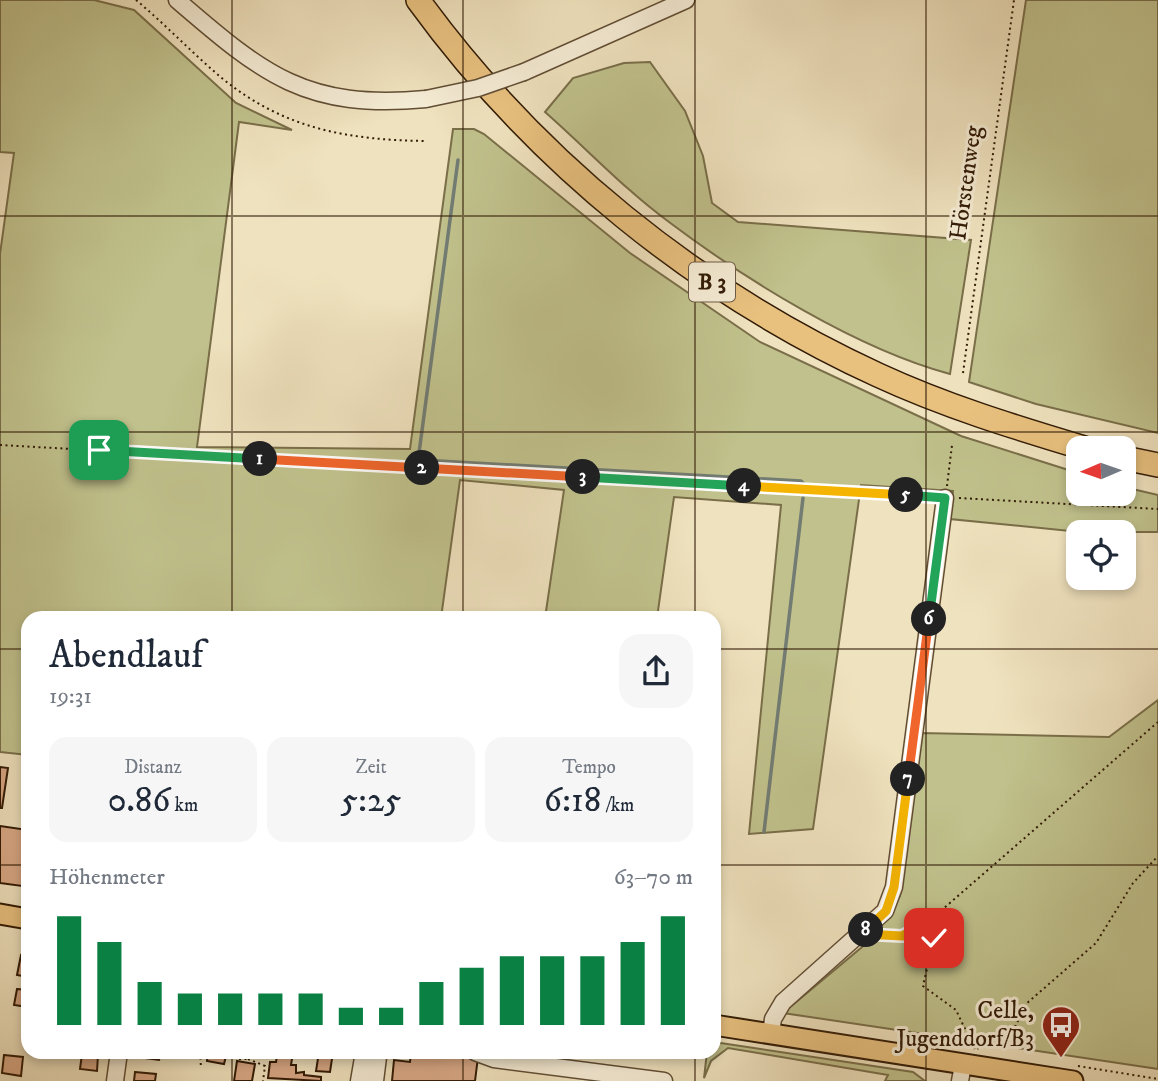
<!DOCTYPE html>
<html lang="de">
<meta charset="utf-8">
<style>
:root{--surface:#fff;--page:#f6f6f7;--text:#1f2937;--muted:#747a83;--accent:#0b8043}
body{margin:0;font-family:"IM FELL DW Pica",serif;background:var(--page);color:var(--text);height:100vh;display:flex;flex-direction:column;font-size:26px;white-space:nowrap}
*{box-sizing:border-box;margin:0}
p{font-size:23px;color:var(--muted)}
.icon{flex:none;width:38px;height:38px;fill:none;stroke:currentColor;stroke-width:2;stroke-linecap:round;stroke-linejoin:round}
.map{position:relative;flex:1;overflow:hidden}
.sheet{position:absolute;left:21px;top:611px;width:700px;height:448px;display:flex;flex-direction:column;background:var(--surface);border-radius:21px;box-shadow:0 4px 10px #0003}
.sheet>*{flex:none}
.needle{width:46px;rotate:268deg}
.tools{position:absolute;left:1066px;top:436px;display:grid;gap:14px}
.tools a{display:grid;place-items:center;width:70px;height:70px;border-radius:14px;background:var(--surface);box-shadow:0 4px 10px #0003;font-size:35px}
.pin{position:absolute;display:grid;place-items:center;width:60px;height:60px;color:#fff;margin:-30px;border-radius:14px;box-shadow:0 4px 10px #0006}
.km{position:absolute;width:35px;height:35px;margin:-18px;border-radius:50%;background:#222;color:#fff;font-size:19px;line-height:35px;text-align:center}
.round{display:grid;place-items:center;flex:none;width:74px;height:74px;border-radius:21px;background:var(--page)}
.headline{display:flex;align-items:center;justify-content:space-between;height:119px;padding:0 28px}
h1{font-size:38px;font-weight:600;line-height:52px}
.metrics{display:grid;grid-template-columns:repeat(3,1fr);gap:10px;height:119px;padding:7px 28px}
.metrics div{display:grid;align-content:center;border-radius:18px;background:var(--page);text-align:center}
.metrics b{font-size:35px;font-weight:600}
.metrics small{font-size:19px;font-weight:400}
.metrics p{font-size:19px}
.chart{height:196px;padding:14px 28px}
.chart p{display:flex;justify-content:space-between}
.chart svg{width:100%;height:126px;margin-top:7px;stroke:var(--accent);stroke-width:6}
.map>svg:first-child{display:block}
.green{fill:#c0c18c;stroke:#796e49;stroke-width:2}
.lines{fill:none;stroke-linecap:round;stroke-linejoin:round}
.stream{stroke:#727c73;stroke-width:3.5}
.building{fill:#d8a886;stroke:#321b06;stroke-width:2}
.minor-casing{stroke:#614d34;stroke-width:19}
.major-casing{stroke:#321b06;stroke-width:23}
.highway-casing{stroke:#321b06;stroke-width:26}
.path{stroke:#321b06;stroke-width:2;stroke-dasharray:2 3.5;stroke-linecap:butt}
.minor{stroke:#f5ecd5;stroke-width:16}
.major{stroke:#e8c17f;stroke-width:19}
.highway{stroke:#e8c17f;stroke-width:23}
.minor-bridge-casing{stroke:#614d34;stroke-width:19;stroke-linecap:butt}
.minor-bridge{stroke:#f5ecd5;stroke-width:16}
.split-1-casing{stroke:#fff;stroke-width:14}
.split-2-casing{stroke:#fff;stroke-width:14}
.split-3-casing{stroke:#fff;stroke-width:14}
.split-4-casing{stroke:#fff;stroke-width:14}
.split-5-casing{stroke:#fff;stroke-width:14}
.split-6-casing{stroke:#fff;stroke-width:14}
.split-7-casing{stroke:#fff;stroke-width:14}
.split-8-casing{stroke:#fff;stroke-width:14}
.split-9-casing{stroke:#fff;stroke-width:14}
.split-1{stroke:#22a559;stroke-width:9}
.split-2{stroke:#f0652b;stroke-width:9}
.split-3{stroke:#f0652b;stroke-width:9}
.split-4{stroke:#22a559;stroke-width:9}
.split-5{stroke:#f5b400;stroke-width:9}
.split-6{stroke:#22a559;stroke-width:9}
.split-7{stroke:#f0652b;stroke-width:9}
.split-8{stroke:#f5b400;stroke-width:9}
.split-9{stroke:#f5b400;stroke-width:9}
.grid{fill:none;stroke:#321b06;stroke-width:2;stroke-opacity:0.55}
.labels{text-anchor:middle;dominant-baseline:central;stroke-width:6;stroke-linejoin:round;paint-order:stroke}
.shield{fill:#f5ecd5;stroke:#6c5a44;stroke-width:2}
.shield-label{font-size:23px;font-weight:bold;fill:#321b06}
.street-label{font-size:24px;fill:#321b06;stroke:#f5ecd5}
.poi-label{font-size:24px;fill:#321b06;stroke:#f5ecd5;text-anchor:end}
</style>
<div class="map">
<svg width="1158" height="1081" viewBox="0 0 1158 1081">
<rect width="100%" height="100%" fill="#efe2be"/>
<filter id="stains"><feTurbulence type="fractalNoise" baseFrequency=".00286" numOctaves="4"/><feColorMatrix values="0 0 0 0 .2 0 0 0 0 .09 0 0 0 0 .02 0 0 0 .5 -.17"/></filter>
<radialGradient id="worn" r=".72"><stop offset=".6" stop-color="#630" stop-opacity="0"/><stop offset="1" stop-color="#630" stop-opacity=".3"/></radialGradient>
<path class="green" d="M0 0H94L134 10 236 103 292 130 239 122 197 447 410 449 453 129H474L484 134 630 253 760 342 961 436 1078 473V494H1124V487L1158 495V532H1080L950 519 953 491 861 485 813 829 749 834 781 505 674 497 657 618H545L564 490 460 480 441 618H28V755L0 752V254L14 153 0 152Z
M1026 0H1158V433L1036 404 969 382Z
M650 62 685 111 703 156 712 203 738 222 971 240 950 374C857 349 746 280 669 222 625 190 586 148 545 112L573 78 624 63Z
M1158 700V1069L783 1013 868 942 900 896 921 733 1109 737Z
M714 1042 913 1072 925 1081H885L888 1075 728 1048 711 1061 704 1078 707 1052H714Z"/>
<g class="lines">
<path class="stream" d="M458 160 419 453 421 460 801 481 805 485
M764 832 803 498"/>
</g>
<path class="building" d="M0 767 8 768 2 808H0Z
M0 826 28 830V854L22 886 0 883Z
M21 955 28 957V977L17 975Z
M17 989 28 990V1007L14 1005Z
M145 1052H170V1057L160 1056 159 1060 144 1058Z
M208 1052H227L224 1064 207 1061Z
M261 1052H293L291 1065H296V1073L304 1072V1075L321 1077V1081L268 1078 270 1062H276L277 1056Z
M319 1052H333L330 1072 316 1071Z
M411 1052 478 1057 475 1081H392L394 1060 410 1062Z
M82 1054 98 1055 97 1071 80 1069Z
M4 1055 23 1057 21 1076 2 1073Z
M237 1061 255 1064 252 1081H234Z
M135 1072 156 1074 155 1081H134Z"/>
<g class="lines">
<defs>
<path id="minor" d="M177 0C264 75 306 110 426 99
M524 72 686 0
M771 1034 773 1019 783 1002 885 911 894 887 945 498
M475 1052 494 1059 664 1081
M115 1081 119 1052
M359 1081 364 1052
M375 1081 378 1057 376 1052
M960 1081 963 1065"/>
<path id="major" d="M0 914 28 919
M714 1025 1073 1081"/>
<path id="highway" d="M418 0C535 161 697 292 878 375 945 406 1014 427 1084 448
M1124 458 1158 465"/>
</defs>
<use href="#minor" class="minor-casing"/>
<use href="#major" class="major-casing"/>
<use href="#highway" class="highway-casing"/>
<path class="path" d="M136 0C166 25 193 54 223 79 286 130 350 140 427 141
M963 373 1014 0
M0 445 932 497
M947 486 952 445
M959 498 1158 509
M928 922 934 938 923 986 956 1010 975 1050 1014 1029 1026 1004 1096 943 1133 883 1158 856
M877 935 902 936 928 922 1158 722
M200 1052 201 1068
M239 1059H248L250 1052
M248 1059 265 1066 263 1081
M1078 1066 1158 1079"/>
<use href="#minor" class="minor"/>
<use href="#major" class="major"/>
<use href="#highway" class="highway"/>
<defs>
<path id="minor-bridge" d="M426 99 478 88 524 72"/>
</defs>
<use href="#minor-bridge" class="minor-bridge-casing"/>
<use href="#minor-bridge" class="minor-bridge"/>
</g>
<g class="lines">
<defs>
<path id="split-1" d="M99 450 260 459"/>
<path id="split-2" d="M260 459 422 468"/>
<path id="split-3" d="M422 468 583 477"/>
<path id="split-4" d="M583 477 744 486"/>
<path id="split-5" d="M744 486 906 495"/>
<path id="split-6" d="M906 495 945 498 929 619"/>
<path id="split-7" d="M908 779 929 619"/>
<path id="split-8" d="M866 930 886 911 894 887 908 779"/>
<path id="split-9" d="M866 930 863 934 902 936 928 922 934 938"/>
</defs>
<use href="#split-1" class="split-1-casing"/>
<use href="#split-2" class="split-2-casing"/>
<use href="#split-3" class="split-3-casing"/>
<use href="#split-4" class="split-4-casing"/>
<use href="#split-5" class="split-5-casing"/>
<use href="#split-6" class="split-6-casing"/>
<use href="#split-7" class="split-7-casing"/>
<use href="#split-8" class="split-8-casing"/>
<use href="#split-9" class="split-9-casing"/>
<use href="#split-1" class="split-1"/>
<use href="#split-2" class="split-2"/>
<use href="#split-3" class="split-3"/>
<use href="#split-4" class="split-4"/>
<use href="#split-5" class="split-5"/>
<use href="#split-6" class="split-6"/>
<use href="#split-7" class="split-7"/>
<use href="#split-8" class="split-8"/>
<use href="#split-9" class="split-9"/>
</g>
<path class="grid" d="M232 0V618M463 0V618M695 0V618M926 0V1081M0 216H1158M0 432H1158M0 649H28M714 649H1158M0 865H28M714 865H1158M232 1052V1081M463 1052V1081M695 1052V1081"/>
<defs>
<symbol id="bus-pin" viewBox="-11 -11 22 30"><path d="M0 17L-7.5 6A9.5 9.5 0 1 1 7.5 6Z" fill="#8f2418" stroke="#f5ecd5"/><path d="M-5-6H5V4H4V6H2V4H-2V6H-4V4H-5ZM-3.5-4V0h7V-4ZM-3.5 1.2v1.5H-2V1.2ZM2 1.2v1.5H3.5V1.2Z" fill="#fff"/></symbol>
</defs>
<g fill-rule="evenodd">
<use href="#bus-pin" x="1039" y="1003" width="44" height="60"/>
</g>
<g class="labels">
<rect class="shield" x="689" y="262.5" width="46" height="39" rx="5"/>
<g class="shield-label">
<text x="712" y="282">B 3</text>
</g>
<g class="street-label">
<text transform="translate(966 183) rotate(-82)">Hörstenweg</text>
</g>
<g class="poi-label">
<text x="1034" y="1011">Celle,<tspan x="1034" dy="28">Jugenddorf/B3</tspan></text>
</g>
</g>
<rect width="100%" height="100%" filter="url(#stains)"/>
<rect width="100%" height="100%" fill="url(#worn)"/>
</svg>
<div class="tools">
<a><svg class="needle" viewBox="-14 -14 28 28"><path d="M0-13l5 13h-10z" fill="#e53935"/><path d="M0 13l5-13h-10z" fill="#747a83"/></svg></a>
<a><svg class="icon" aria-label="locate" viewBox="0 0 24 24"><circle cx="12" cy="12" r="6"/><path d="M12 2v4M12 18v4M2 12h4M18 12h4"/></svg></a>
</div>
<div class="pin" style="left:99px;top:450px;background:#1e9e55"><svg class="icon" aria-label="arrive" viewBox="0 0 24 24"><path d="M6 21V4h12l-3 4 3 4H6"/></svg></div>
<div class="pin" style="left:934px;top:938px;background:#d93025"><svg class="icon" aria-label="check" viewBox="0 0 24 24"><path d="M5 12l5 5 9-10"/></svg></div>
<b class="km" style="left:260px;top:459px">1</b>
<b class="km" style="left:422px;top:468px">2</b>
<b class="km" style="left:583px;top:477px">3</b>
<b class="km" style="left:744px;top:486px">4</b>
<b class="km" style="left:906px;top:495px">5</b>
<b class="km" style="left:929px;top:619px">6</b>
<b class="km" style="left:908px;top:779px">7</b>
<b class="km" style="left:866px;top:930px">8</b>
<section class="sheet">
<div class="headline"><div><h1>Abendlauf</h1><p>19:31</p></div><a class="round"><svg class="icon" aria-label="share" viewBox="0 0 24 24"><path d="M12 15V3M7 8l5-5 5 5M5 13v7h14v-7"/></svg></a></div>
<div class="metrics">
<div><p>Distanz</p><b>0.86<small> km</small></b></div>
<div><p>Zeit</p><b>5:25</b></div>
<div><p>Tempo</p><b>6:18<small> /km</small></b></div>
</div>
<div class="chart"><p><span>Höhenmeter</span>63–70 m</p>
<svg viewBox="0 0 160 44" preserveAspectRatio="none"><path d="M5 44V6M15 44V15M25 44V29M35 44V33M45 44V33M55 44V33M65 44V33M75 44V38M85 44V38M95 44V29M105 44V24M115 44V20M125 44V20M135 44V20M145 44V15M155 44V6"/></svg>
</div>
</section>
</div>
